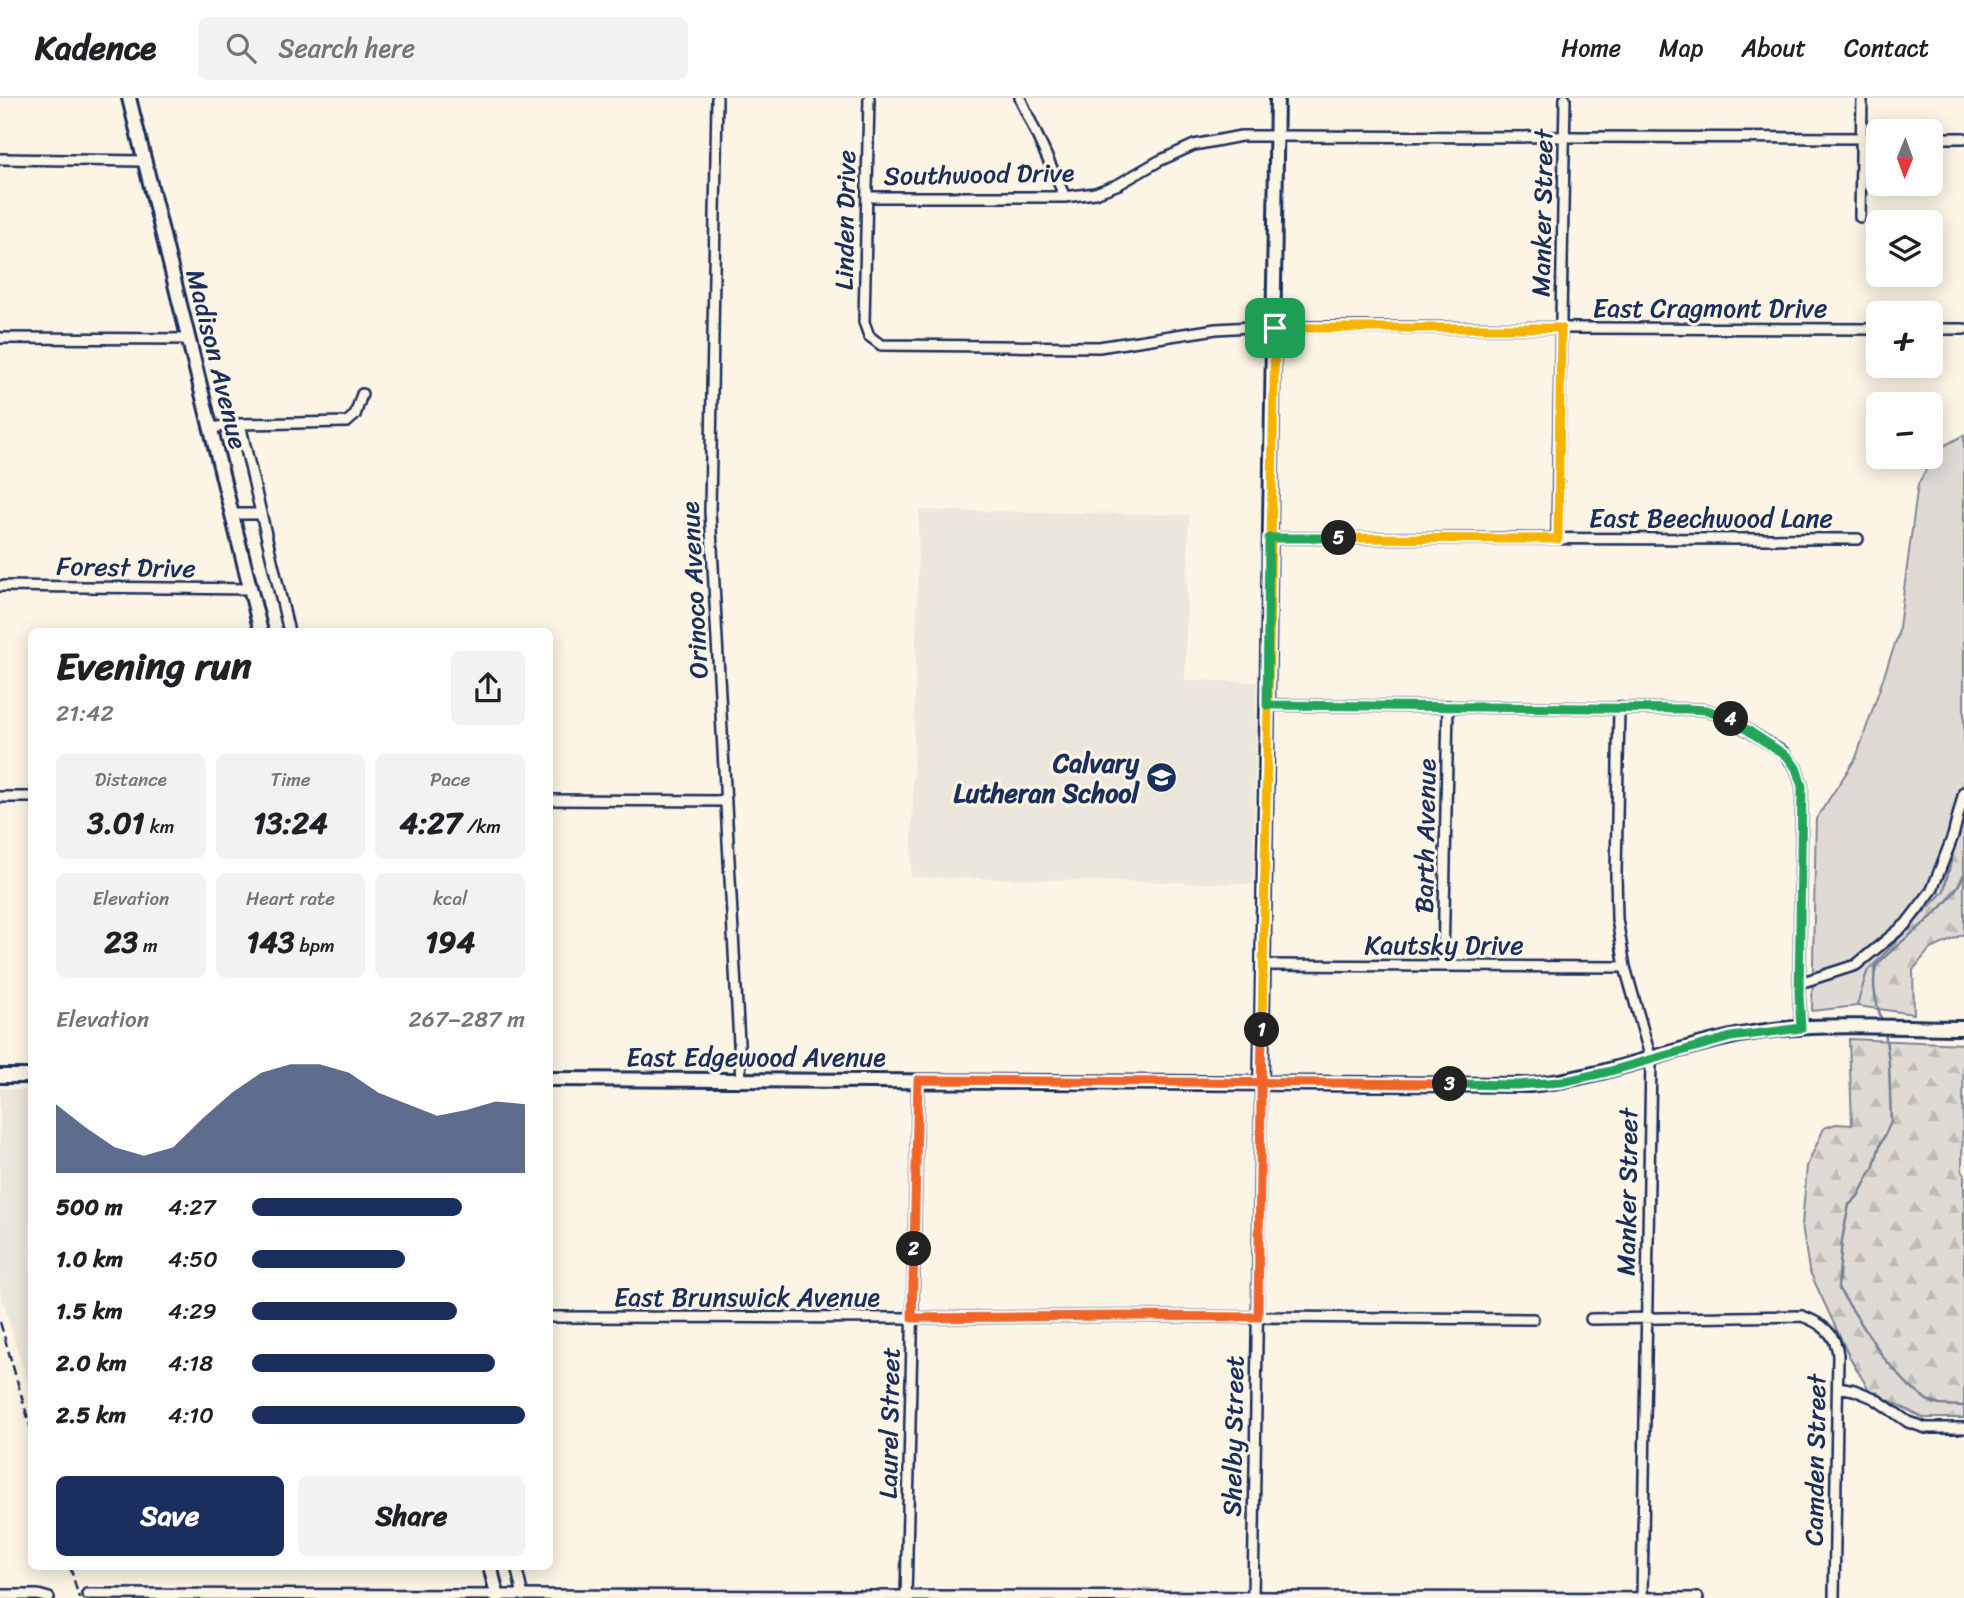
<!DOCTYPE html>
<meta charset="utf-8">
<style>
:root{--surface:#fff;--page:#f2f2f2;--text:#202124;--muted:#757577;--line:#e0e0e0;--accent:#1b2f5e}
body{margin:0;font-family:Sriracha,sans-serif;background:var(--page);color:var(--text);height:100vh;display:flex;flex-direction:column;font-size:26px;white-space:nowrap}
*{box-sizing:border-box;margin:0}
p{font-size:23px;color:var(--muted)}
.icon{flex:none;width:38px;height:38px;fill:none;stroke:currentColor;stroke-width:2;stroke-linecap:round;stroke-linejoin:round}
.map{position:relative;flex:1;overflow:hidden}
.details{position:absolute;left:28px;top:530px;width:525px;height:942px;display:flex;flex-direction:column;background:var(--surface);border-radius:10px;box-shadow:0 4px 18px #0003}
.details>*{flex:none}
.needle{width:46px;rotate:181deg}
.fabs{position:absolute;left:1866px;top:21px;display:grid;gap:14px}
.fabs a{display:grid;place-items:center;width:77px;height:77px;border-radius:10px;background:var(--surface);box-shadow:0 4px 18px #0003;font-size:35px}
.pin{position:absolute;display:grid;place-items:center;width:60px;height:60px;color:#fff;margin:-30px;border-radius:14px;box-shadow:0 4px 10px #0006}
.km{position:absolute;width:35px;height:35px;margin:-18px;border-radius:50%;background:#222;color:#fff;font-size:19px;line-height:35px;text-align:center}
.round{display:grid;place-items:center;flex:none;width:74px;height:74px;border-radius:10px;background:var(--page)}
.headline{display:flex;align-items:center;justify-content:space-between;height:119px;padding:0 28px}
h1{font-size:38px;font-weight:700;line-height:52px}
.metrics{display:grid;grid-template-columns:repeat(3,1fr);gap:10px;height:119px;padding:7px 28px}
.metrics div{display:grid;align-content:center;border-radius:10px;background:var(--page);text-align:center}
.metrics b{font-size:30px;font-weight:700}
.metrics small{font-size:19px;font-weight:400}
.metrics p{font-size:19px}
.chart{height:196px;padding:14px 28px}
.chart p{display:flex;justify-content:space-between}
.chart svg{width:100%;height:126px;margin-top:7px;fill:var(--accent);opacity:.7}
.action{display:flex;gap:14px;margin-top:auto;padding:14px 28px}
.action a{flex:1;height:80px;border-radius:10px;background:var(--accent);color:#fff;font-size:28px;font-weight:700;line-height:80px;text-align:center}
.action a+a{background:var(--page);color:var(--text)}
ul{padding:0 28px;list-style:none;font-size:23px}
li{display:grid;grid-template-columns:112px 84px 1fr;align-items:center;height:52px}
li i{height:18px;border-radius:9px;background:var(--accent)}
header{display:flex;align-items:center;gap:42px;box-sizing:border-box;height:98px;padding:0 35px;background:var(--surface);border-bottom:2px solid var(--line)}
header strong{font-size:33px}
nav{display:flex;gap:38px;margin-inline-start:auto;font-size:24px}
.search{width:490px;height:63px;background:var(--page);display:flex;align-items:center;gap:18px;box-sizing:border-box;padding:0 24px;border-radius:10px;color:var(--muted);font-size:26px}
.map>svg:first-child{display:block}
.built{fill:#ece7dc}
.green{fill:#dfdbd4;stroke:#7d8599;stroke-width:2}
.forest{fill:url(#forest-firs);stroke:#7d8599;stroke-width:2}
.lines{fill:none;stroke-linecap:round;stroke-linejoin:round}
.stream{stroke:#767f94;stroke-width:2.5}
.street-casing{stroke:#1b2f5e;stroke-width:14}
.secondary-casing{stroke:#1b2f5e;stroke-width:18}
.street{stroke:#fcf5e5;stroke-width:9}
.secondary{stroke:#fcf5e5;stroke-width:12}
.rail{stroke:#1b2f5e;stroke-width:2.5;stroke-dasharray:10 5;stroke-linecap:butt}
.split-1-casing{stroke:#fff;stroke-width:14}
.split-2-casing{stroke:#fff;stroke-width:14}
.split-3-casing{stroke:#fff;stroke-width:14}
.split-4-casing{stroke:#fff;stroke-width:14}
.split-5-casing{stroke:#fff;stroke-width:14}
.split-6-casing{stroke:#fff;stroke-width:14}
.split-1{stroke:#f5b400;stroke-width:9}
.split-2{stroke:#f0652b;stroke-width:9}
.split-3{stroke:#f0652b;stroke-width:9}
.split-4{stroke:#22a559;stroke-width:9}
.split-5{stroke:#22a559;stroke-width:9}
.split-6{stroke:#f5b400;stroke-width:9}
.labels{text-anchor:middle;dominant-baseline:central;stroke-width:6;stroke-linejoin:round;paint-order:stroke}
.street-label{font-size:26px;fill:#1b2f5e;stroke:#fcf5e5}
.poi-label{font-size:26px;font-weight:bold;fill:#1b2f5e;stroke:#fcf5e5;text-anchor:end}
</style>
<header>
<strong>Kadence</strong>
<div class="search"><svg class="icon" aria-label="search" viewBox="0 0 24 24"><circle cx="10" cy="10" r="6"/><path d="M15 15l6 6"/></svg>Search here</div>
<nav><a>Home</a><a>Map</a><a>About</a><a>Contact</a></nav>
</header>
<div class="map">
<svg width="1964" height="1500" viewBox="0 0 1964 1500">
<defs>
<pattern id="forest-firs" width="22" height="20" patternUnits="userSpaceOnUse" patternTransform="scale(1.75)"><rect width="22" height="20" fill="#dfdbd4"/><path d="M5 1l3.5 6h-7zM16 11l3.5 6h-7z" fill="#bfbcb8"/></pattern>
</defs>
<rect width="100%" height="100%" fill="#fcf5e5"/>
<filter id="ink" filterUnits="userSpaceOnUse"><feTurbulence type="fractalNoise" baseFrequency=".0143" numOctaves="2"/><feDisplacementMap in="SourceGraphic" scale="14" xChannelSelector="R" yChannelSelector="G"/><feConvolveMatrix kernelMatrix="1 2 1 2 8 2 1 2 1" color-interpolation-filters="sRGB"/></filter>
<g filter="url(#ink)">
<path class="built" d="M919 412 1189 417 1185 582 1257 584 1253 786 911 779Z
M0 991 31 992V1287H28L0 1193Z"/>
<path class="green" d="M1964 337V698L1953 738 1944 793 1867 874 1857 908 1812 913 1816 721 1856 660 1898 537 1918 386 1938 351Z"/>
<path class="forest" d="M1964 711V836L1929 852 1913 872 1914 916 1857 908 1867 874 1944 793Z
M1849 941 1964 946 1962 1073 1964 1075V1320H1923L1869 1292 1849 1258 1809 1172 1802 1127 1807 1068 1824 1030 1836 1026 1852 1027Z"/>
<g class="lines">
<path class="stream" d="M1882 923C1876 904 1871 888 1876 868 1904 836 1947 817 1964 776
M1885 933 1889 965 1891 1024 1880 1047 1874 1068 1858 1098 1849 1107 1842 1142 1838 1190 1883 1259 1909 1288 1927 1302 1939 1307 1964 1308"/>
<defs>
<path id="street" d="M717 0 710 413 741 982
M869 0 864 224 869 238 881 247 1099 249 1216 231 1251 229 1878 231
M1020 0 1065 99
M1930 40H1964
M0 61 145 63
M867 99H1065L1095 95 1119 86 1159 63 1194 47 1241 38 1878 40
M1860 119 1862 0
M1930 231H1964
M0 240 189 241
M240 326 289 534
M211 330 240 326 347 324 355 317 362 296
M232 416H261
M1269 440 1858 441
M1557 441 1565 0
M0 488 251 491
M1267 607 1689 611 1707 612 1728 620 1784 655 1796 670 1802 688 1799 897 1801 930
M1619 609 1616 776 1617 821 1625 869 1651 961 1642 1500
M0 699H32
M550 702 726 703
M1263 867 1625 869
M1443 868 1448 608
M1800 885 1856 867 1906 826 1932 792 1953 738 1964 694
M550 1219 912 1220 1119 1218 1533 1221
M1591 1221 1802 1218C1821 1225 1836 1235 1838 1257L1834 1500
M1838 1289 1854 1292 1874 1300 1908 1324 1926 1330H1964
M516 1468 523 1498
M87 1496 1698 1500
M0 1497H38L49 1500
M906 1500 918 982
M1253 1500 1261 984"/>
<path id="secondary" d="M129 0 261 534
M0 978H32
M550 981 1530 987C1605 980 1673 949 1746 936 1817 923 1892 930 1964 930
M1261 984 1277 0
M490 1468 498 1500"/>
</defs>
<use href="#street" class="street-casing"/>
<use href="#secondary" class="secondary-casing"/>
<use href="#street" class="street"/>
<use href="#secondary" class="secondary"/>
<path class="rail" d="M0 1224 32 1334
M70 1468 79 1500"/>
</g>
</g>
<g class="lines" filter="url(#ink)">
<defs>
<path id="split-1" d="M1262 932 1275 230"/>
<path id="split-2" d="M914 1151 912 1220 1119 1218 1258 1219 1262 932"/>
<path id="split-3" d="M914 1151 918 982 1450 986"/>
<path id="split-4" d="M1450 986 1517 987 1561 984 1607 974 1731 939 1801 930 1799 897 1802 688 1796 670 1788 659 1731 621"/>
<path id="split-5" d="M1339 440H1269L1267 607 1689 611 1707 612 1731 621"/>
<path id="split-6" d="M1275 230H1561L1558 441 1339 440"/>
</defs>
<use href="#split-1" class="split-1-casing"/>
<use href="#split-2" class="split-2-casing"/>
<use href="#split-3" class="split-3-casing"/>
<use href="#split-4" class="split-4-casing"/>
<use href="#split-5" class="split-5-casing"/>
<use href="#split-6" class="split-6-casing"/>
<use href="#split-1" class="split-1"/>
<use href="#split-2" class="split-2"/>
<use href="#split-3" class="split-3"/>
<use href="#split-4" class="split-4"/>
<use href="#split-5" class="split-5"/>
<use href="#split-6" class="split-6"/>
</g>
<defs>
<symbol id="school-disc" viewBox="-11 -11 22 22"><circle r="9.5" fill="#1b2f5e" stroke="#fcf5e5"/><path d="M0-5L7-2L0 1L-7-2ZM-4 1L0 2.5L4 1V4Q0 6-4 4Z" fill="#fff"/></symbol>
</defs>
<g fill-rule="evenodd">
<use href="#school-disc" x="1144" y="662" width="35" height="35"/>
</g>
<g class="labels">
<g class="street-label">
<text transform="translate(979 76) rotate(-1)">Southwood Drive</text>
<text transform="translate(1542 115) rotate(-89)">Manker Street</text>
<text transform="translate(845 122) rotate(-89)">Linden Drive</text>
<text x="1710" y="210">East Cragmont Drive</text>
<text transform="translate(217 261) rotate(76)">Madison Avenue</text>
<text x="1711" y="420">East Beechwood Lane</text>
<text transform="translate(126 469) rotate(1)">Forest Drive</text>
<text transform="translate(694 492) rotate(-93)">Orinoco Avenue</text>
<text transform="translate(1425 738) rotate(-89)">Barth Avenue</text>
<text x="1444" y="847">Kautsky Drive</text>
<text x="756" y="959">East Edgewood Avenue</text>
<text transform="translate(1627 1094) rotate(-89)">Manker Street</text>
<text x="747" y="1199">East Brunswick Avenue</text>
<text transform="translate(889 1325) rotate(-89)">Laurel Street</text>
<text transform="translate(1233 1338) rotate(-89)">Shelby Street</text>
<text transform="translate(1815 1362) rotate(-89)">Camden Street</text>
</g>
<g class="poi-label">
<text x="1139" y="665">Calvary<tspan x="1139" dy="30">Lutheran School</tspan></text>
</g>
</g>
</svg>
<div class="fabs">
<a><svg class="needle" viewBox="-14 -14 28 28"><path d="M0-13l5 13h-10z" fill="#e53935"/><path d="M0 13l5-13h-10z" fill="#757577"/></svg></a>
<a><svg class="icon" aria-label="layers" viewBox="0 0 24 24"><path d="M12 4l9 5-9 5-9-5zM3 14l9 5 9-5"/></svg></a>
<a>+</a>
<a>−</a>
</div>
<div class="pin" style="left:1275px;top:230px;background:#1e9e55"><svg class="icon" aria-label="arrive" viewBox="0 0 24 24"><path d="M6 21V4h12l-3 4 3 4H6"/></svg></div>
<b class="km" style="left:1262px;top:932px">1</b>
<b class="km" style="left:914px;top:1151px">2</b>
<b class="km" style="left:1450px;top:986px">3</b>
<b class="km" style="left:1731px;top:621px">4</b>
<b class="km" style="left:1339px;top:440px">5</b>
<section class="details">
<div class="headline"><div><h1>Evening run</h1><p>21:42</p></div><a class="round"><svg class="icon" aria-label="share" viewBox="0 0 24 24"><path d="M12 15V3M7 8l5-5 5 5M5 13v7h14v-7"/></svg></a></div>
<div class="metrics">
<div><p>Distance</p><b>3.01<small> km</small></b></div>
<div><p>Time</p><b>13:24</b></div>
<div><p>Pace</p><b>4:27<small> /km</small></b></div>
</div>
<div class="metrics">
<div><p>Elevation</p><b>23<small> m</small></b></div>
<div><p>Heart rate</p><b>143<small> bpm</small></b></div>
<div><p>kcal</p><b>194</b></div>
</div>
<div class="chart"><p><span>Elevation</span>267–287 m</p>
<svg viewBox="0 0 160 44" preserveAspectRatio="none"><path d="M0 44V20L10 28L20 35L30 38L40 35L50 25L60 16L70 9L80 6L90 6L100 9L110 16L120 20L130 24L140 22L150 19L160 20V44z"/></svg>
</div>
<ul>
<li><b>500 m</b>4:27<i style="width:77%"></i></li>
<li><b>1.0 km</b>4:50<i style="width:56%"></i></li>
<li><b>1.5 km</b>4:29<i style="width:75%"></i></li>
<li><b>2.0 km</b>4:18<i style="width:89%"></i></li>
<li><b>2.5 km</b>4:10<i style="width:100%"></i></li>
</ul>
<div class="action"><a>Save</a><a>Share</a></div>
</section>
</div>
